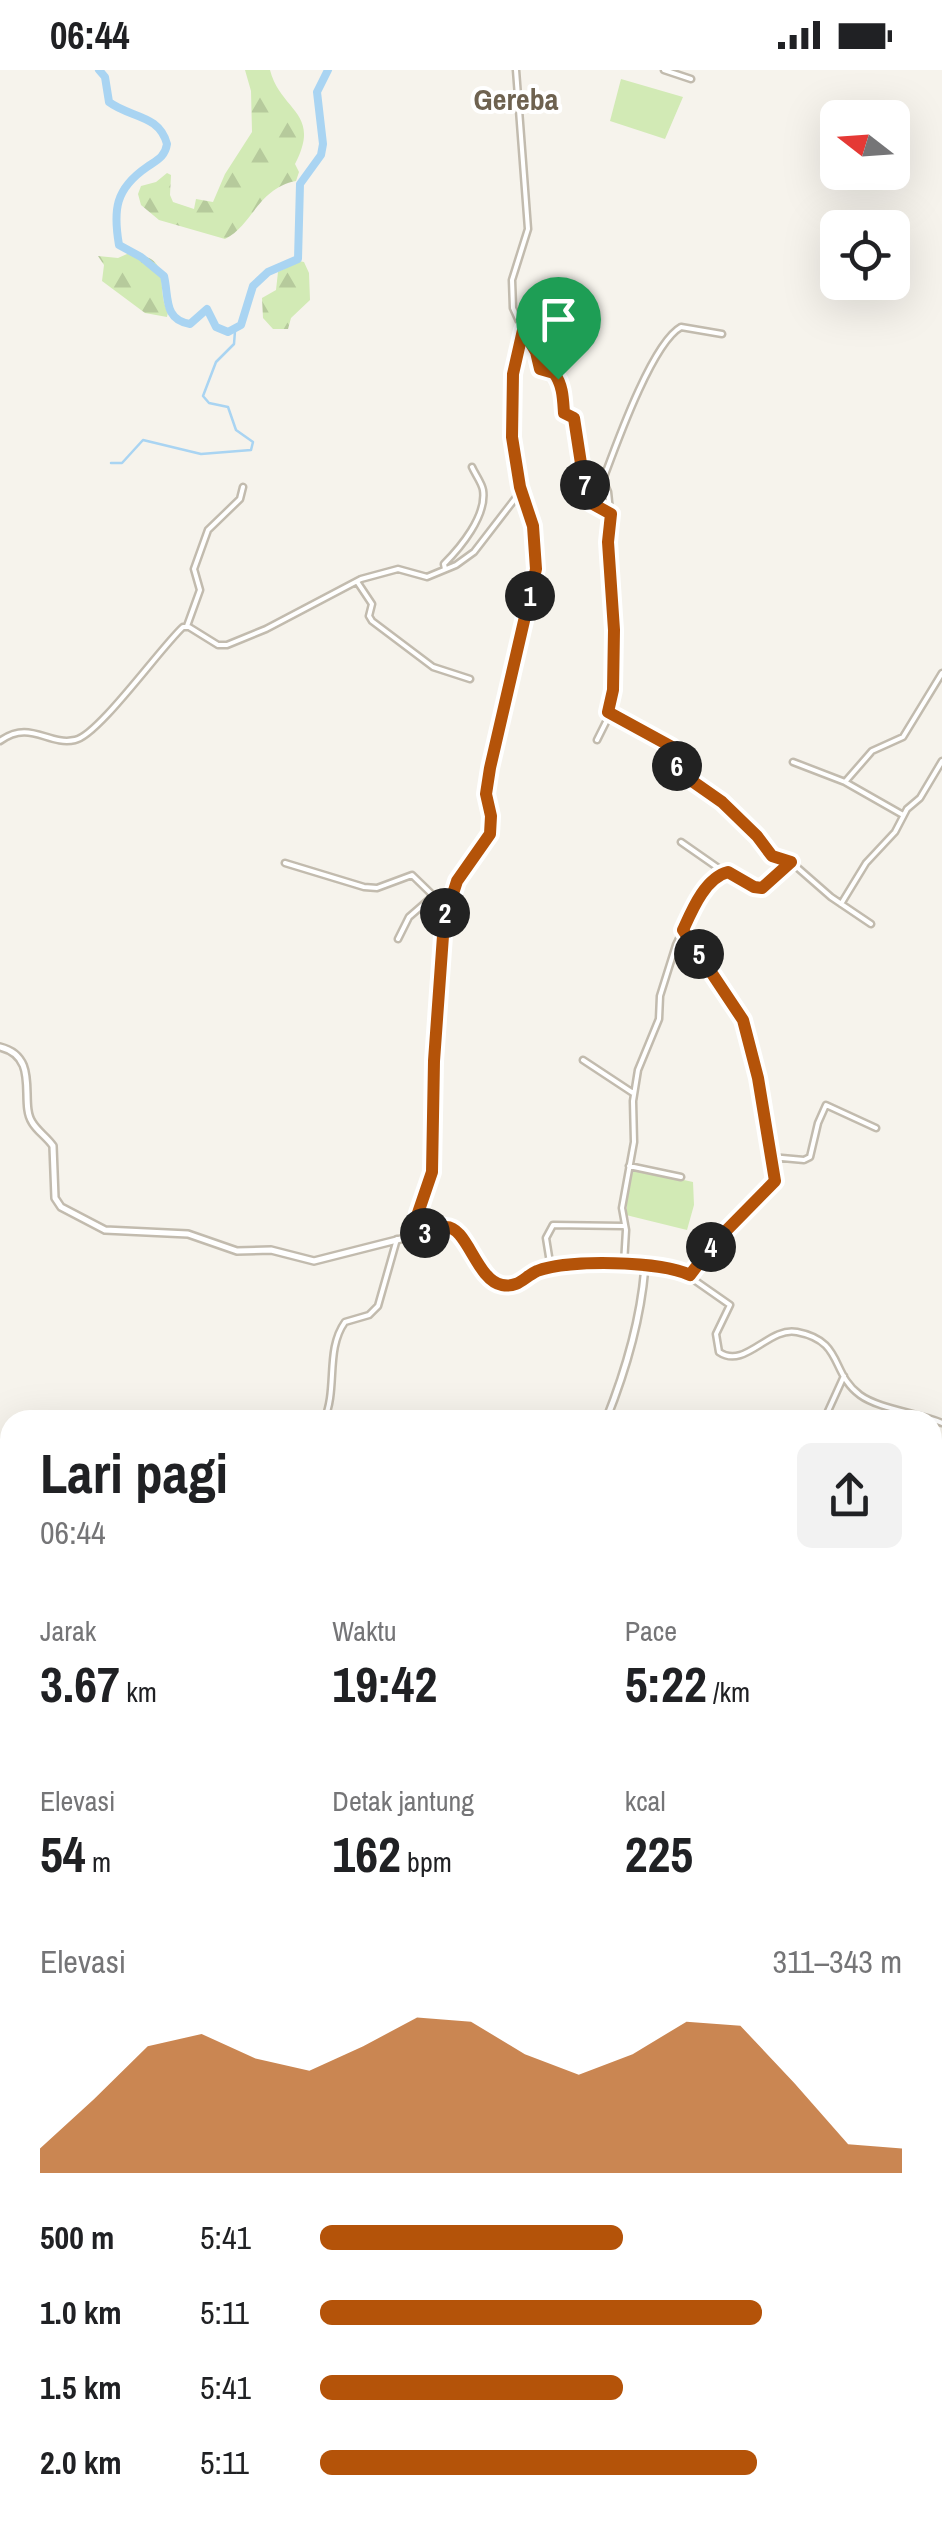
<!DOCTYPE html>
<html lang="id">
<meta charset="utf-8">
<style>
:root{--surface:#fff;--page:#f2f2f2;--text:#202124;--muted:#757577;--accent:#b45309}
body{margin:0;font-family:"Archivo Narrow",sans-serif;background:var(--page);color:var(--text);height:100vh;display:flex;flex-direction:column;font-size:38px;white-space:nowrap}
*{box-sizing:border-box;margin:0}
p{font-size:32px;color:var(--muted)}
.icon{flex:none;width:55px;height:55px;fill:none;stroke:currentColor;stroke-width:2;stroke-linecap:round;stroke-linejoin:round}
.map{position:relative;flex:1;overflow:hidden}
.sheet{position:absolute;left:0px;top:1340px;width:942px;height:1112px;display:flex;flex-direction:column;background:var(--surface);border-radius:30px 30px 0 0;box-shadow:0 10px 40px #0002}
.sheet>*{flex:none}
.needle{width:65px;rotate:287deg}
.controls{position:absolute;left:820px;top:30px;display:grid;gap:20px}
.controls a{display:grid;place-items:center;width:90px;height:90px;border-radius:15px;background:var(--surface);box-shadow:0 10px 40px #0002;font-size:50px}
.pin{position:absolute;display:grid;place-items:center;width:85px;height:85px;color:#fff;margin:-102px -42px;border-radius:50% 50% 50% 0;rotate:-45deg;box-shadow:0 0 10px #0007}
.pin .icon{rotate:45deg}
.km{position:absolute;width:50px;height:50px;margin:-25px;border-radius:50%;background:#222;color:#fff;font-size:28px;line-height:50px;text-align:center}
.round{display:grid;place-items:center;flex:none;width:105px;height:105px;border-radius:15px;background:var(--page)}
.headline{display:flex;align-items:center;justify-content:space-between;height:170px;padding:0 40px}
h1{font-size:55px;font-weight:700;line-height:75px}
.stats{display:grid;grid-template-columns:repeat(3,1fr);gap:15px;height:170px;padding:10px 40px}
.stats div{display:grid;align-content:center}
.stats b{font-size:50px;font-weight:700}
.stats small{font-size:28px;font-weight:400}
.stats p{font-size:28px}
.chart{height:280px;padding:20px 40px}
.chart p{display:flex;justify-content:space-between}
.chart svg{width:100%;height:180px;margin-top:10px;fill:var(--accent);opacity:.7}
ul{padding:0 40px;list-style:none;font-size:32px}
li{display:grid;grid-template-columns:160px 120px 1fr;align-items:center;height:75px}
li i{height:25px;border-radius:12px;background:var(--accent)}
.status{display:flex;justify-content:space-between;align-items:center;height:70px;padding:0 50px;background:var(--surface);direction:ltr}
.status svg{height:28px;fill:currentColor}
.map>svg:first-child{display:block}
.forest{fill:url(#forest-firs)}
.green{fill:#d2eab5}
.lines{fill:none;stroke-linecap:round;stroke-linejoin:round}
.stream{stroke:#a9d4f2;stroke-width:2.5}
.river{stroke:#a9d4f2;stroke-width:8}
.minor-casing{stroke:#c2bbae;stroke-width:9}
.tertiary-casing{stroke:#c2bbae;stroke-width:10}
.minor{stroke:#fff;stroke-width:4}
.tertiary{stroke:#fff;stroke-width:5}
.route-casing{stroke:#fff;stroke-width:20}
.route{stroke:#b45309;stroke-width:12}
.labels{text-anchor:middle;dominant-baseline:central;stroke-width:8;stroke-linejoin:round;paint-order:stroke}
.quarter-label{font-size:30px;font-weight:bold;fill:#6e6250;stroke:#fff}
</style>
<div class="status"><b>06:44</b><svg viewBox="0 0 49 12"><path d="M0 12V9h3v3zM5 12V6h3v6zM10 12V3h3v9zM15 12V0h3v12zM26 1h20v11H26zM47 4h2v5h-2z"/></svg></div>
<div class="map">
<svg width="942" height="2451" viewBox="0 0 942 2451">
<defs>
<pattern id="forest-firs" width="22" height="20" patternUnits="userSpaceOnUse" patternTransform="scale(2.5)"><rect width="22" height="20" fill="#d2eab5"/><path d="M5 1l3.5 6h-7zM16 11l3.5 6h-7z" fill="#b6ca9c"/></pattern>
</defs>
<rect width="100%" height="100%" fill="#f6f3ec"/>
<path class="forest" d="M245 0H270C281 42 322 42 295 94L299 102 296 111C258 118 252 156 225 169L159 150 141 135 138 124 141 116 156 112 167 103 171 105 170 125 173 132 194 139 196 129 213 132 225 104 252 62 251 21Z
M127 184C176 185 154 216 168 242L167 247 145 243 102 211 104 195 98 186 118 188Z
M299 191 304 192 309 203 310 230 291 248 288 259H273L263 248 262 228 276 220 278 202Z"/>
<path class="green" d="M621 9 683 27 665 69 610 51Z
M630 1098 693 1112 694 1135 687 1160 626 1145Z"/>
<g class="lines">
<path class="stream" d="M111 393H122L143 370 201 384 251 380 253 372 236 360 228 337 209 333 203 326 216 292 234 274 235 261"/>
<path class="river" d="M99 0 105 7 109 32C130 48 159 44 167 74 165 87 157 90 147 97 115 119 113 140 119 175L141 187 164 206C169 226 163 250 190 254L207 239 216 257 228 262 241 255 253 216 268 202 298 189 300 114 321 85 323 74 317 22 328 0"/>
<defs>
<path id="minor" d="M664 0 691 9
M523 260 536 283 540 299C563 306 564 319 564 343L574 348 587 428 611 444 608 471 615 560 613 620 608 642 672 677 682 704 721 731 758 767 770 785 791 792 831 827 871 854
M610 441 608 422 603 410C616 375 652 273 681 257L722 264
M445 499 444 494C460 478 487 446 483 420 482 413 475 404 472 397
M358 513 372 534 369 546 372 551 433 597 470 609
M187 556 200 520 194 499 208 460 240 429 243 417
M597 670 610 644
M0 671C30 649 48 676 75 670 98 666 161 577 183 557H189L218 575H227L266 559 361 509 398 499 427 507 456 495 474 482 521 421
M793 692 845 712 903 745
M845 712 872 681 903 667 942 603
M681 772 724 802
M285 793 364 817 377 818 412 805 446 838
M841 834 866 793 895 762 907 739 920 728 942 691
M683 860 743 950 758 1009 775 1111 716 1171 691 1205
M398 869 409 847 432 827
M583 990 633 1023
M771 1087 804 1090 810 1087 818 1053 826 1035 876 1058
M629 1096 681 1107
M415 1165 433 1095 434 991 443 852 457 811 490 764 491 746 486 723 490 698 536 499 533 456 518 409 511 352 513 304 523 260 513 238 512 210 528 159 516 0
M624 1194 626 1160 622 1138 634 1072 633 1031 638 1000 659 949 660 926 676 875 698 830 715 809 728 802 753 817 762 818 791 792
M647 1196 680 1200 730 1235 716 1264 719 1282C745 1300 769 1256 797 1262 844 1271 830 1303 860 1325 879 1339 919 1343 942 1353
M551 1199 546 1168 553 1155 623 1156
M324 1350C338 1319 325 1280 345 1252L369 1245 378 1236 397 1169
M824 1350 844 1306
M938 1611 942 1615
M932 1985 942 1969
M932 2015 942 2022
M0 2217 10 2223
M328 2442 352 2451
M20 2451 22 2442
M591 2451 599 2442
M639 2451 642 2442"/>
<path id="tertiary" d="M0 977C41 987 19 1032 32 1052 37 1061 47 1067 53 1076L55 1128 61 1137 105 1160 188 1164 237 1181 271 1180 314 1191 448 1157C472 1169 474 1206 500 1214 518 1220 527 1204 543 1200 576 1193 611 1193 645 1196 641 1250 626 1300 606 1350
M919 2442 923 2451"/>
</defs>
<use href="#minor" class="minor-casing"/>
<use href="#tertiary" class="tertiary-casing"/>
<use href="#minor" class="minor"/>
<use href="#tertiary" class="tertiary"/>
</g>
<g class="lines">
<defs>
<path id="route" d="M523 260 536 282 540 299 554 303C563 315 563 329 564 343L574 348 586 426 591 433 611 444 608 472 614 560 613 620 608 642 672 677 682 704 722 732 757 766 772 786 791 792 762 818 754 817 728 802C705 808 692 840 683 860L743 950 758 1008 775 1111 716 1171 690 1205C661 1191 569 1189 537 1201 524 1207 519 1218 502 1215 476 1210 467 1155 445 1157 436 1157 424 1163 415 1165L418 1143 432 1102 434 991 444 852 457 811 490 764 491 746 486 724 490 698 536 499 533 456 520 417 512 367 513 304Z"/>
</defs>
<use href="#route" class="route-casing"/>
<use href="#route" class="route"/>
</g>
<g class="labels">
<g class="quarter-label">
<text x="516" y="29">Gereba</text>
</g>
</g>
</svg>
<div class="controls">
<a><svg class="needle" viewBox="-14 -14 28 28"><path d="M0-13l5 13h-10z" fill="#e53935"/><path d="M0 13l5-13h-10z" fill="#757577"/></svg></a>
<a><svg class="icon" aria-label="locate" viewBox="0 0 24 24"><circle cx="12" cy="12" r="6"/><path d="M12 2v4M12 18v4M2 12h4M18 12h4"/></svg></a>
</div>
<div class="pin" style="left:558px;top:309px;background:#1e9e55"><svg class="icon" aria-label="arrive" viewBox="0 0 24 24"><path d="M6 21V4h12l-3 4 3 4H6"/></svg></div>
<b class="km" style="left:530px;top:526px">1</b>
<b class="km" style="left:445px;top:843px">2</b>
<b class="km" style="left:425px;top:1163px">3</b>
<b class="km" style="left:711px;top:1177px">4</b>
<b class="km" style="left:699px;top:884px">5</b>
<b class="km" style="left:677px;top:696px">6</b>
<b class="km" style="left:585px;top:415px">7</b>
<section class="sheet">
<div class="headline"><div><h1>Lari pagi</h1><p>06:44</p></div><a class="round"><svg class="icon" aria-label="share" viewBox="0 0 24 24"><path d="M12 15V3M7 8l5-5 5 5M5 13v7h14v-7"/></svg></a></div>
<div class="stats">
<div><p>Jarak</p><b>3.67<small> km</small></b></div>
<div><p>Waktu</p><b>19:42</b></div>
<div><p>Pace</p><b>5:22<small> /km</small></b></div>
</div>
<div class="stats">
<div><p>Elevasi</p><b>54<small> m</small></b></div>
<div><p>Detak jantung</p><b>162<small> bpm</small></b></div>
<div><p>kcal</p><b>225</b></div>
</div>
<div class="chart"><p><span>Elevasi</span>311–343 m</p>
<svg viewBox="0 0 160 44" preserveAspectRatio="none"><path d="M0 44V38L10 26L20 13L30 10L40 16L50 19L60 13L70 6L80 7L90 15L100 20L110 15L120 7L130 8L140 22L150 37L160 38V44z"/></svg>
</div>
<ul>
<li><b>500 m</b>5:41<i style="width:52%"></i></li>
<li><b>1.0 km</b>5:11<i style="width:76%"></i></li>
<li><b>1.5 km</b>5:41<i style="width:52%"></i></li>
<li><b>2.0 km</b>5:11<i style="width:75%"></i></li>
</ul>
</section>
</div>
